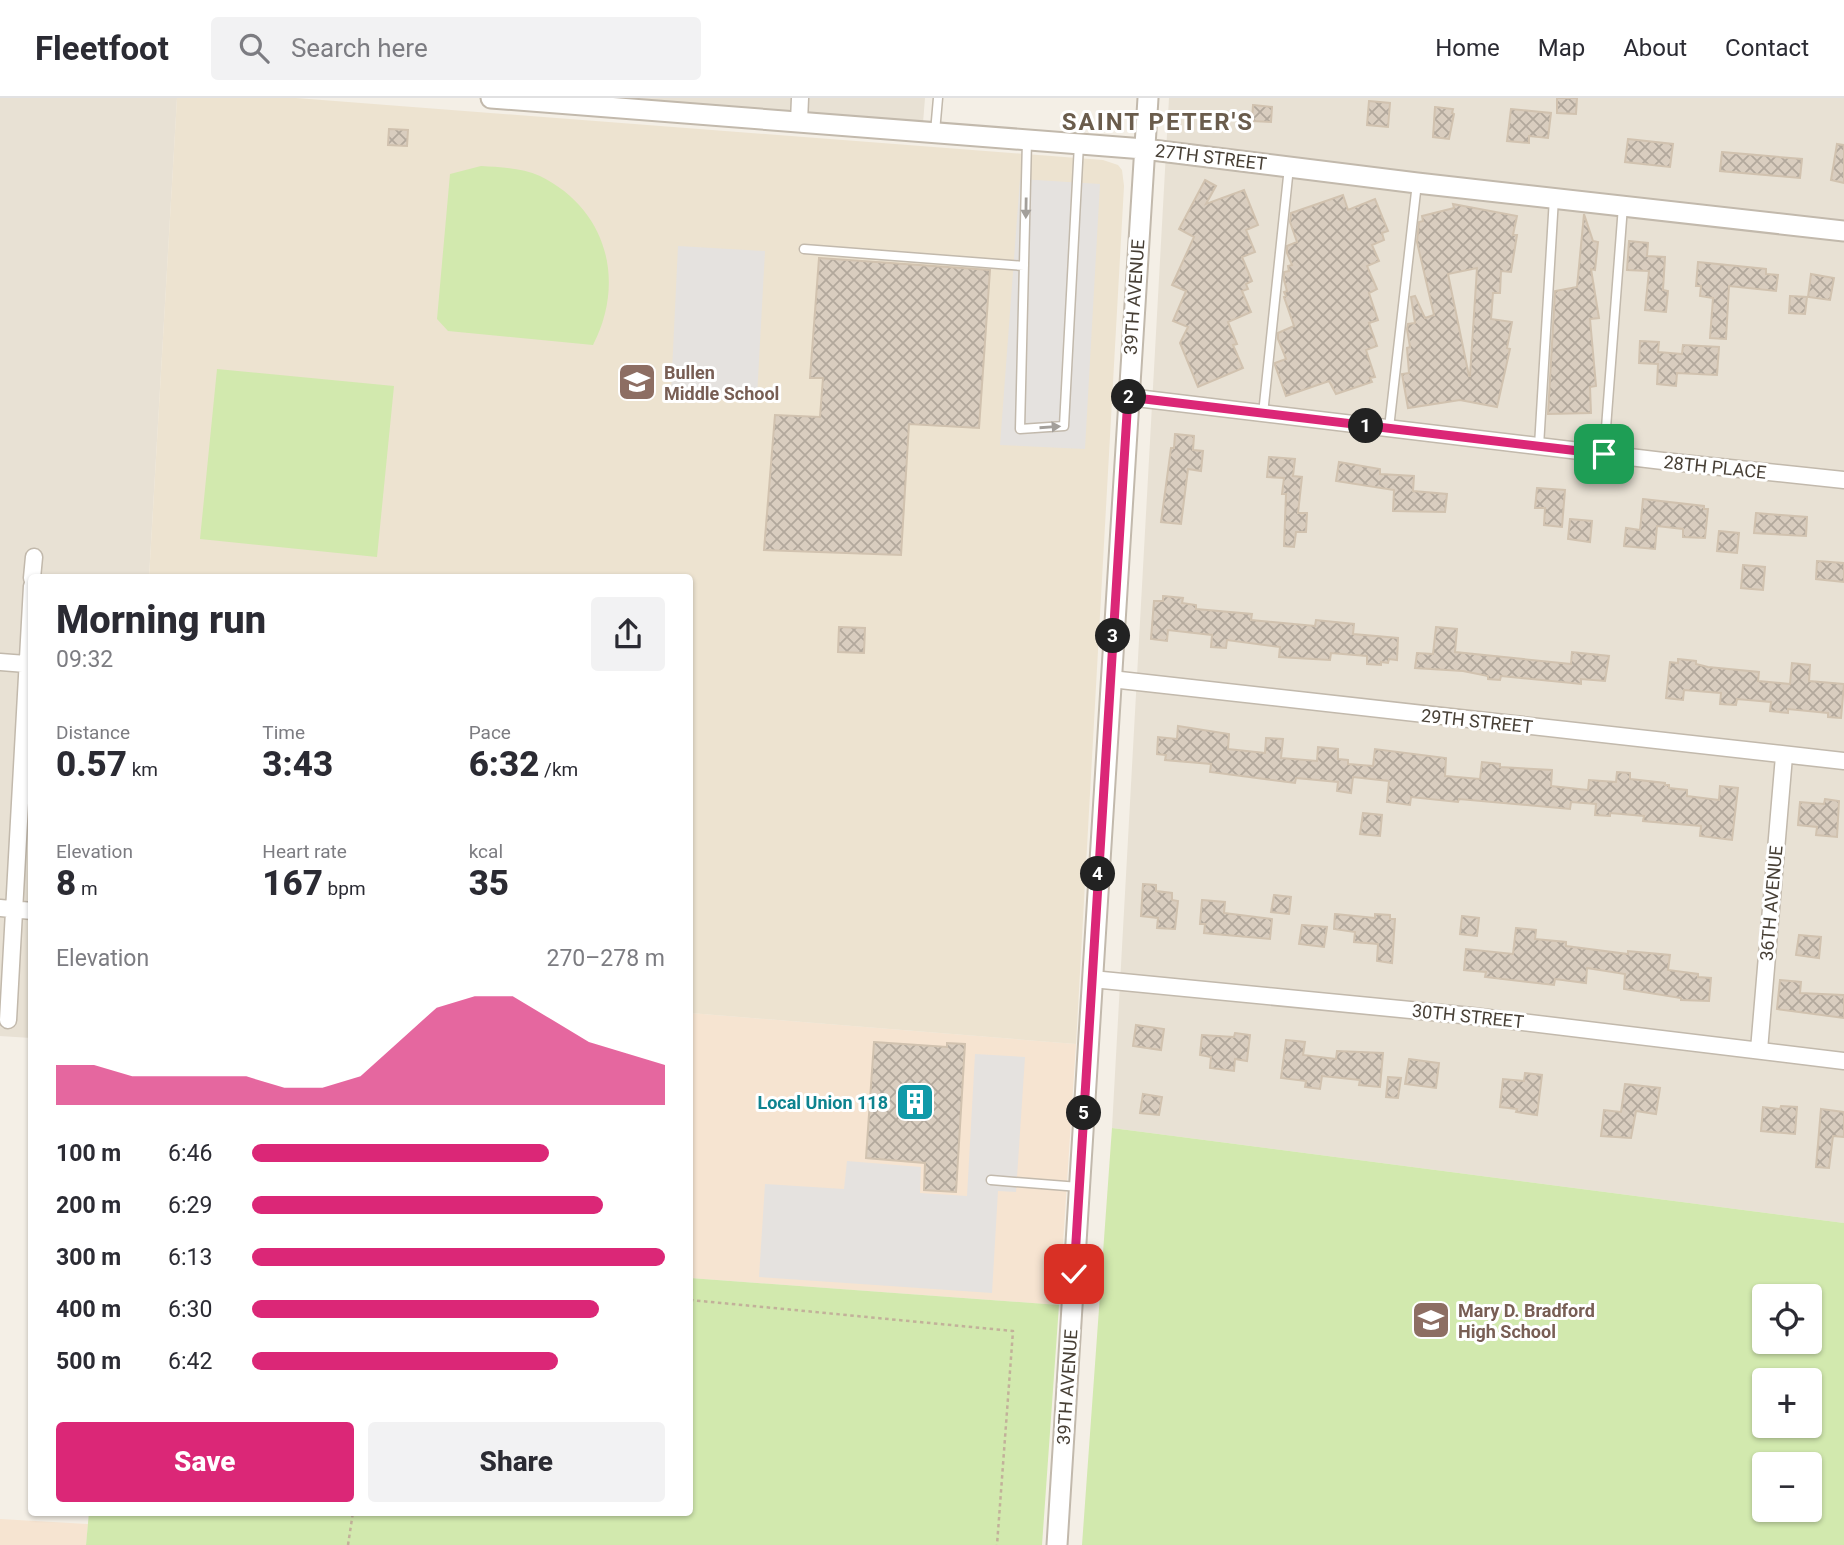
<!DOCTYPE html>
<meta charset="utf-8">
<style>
:root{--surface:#fff;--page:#f2f2f3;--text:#2b2b33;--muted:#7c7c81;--line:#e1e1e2;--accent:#db2777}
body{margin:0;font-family:Roboto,sans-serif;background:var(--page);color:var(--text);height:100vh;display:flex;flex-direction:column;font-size:26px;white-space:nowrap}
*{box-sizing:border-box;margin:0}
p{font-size:23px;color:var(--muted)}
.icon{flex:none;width:38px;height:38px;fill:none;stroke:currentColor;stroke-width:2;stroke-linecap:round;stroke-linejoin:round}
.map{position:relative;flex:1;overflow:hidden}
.details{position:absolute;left:28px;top:476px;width:665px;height:942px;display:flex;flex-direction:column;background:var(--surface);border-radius:7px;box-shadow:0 2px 5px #0004}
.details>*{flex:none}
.fabs{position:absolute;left:1752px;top:1186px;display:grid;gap:14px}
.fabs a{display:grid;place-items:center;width:70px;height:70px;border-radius:7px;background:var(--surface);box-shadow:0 2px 5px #0004;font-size:35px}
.pin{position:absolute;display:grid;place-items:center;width:60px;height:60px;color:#fff;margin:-30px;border-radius:14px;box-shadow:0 4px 10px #0006}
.km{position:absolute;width:35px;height:35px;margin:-18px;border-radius:50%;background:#222;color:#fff;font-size:19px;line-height:35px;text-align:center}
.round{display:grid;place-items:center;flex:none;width:74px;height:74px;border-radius:7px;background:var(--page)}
.summary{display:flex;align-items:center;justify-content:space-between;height:119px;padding:0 28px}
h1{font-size:38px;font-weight:800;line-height:52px}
.metrics{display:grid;grid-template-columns:repeat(3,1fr);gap:10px;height:119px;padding:7px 28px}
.metrics div{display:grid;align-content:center}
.metrics b{font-size:35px;font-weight:800}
.metrics small{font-size:19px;font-weight:400}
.metrics p{font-size:19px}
.chart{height:196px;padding:14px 28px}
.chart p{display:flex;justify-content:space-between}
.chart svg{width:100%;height:126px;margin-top:7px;fill:var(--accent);opacity:.7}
.primary-button{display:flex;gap:14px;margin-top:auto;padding:14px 28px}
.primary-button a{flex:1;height:80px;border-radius:7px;background:var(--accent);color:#fff;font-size:28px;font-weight:800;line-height:80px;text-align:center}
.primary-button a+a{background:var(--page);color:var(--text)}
ul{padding:0 28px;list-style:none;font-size:23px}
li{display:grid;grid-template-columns:112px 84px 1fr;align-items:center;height:52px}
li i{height:18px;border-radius:9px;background:var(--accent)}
header{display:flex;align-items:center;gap:42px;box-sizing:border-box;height:98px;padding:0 35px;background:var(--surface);border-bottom:2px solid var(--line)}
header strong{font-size:33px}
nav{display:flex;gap:38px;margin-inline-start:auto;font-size:24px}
.search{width:490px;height:63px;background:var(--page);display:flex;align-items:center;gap:18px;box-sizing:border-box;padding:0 24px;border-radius:7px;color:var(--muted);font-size:26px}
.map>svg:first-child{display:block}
.residential{fill:#e8e1d4}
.commercial{fill:#f6e4d1}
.education{fill:#ede3d0}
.green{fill:#d2e9ae;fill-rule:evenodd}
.parking{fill:#e5e2df}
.building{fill:url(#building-cross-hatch);stroke:#d1c2af;stroke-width:2;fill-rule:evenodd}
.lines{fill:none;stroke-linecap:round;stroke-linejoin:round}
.service-casing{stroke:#c2b9ac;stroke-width:11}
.minor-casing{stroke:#c2b9ac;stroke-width:19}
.tertiary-casing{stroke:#c2b9ac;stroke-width:23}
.path{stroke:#c2b19a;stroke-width:2.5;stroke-dasharray:3.5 3.5;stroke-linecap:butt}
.service{stroke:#fff;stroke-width:8}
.minor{stroke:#fff;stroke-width:16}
.tertiary{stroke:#fff;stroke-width:19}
.oneway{fill:#a39f9a}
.route-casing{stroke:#fff;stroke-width:14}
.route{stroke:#db2777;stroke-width:9}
.labels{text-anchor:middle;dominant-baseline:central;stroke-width:6;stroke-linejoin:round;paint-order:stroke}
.street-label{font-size:18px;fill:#473f35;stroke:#fff}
.education-label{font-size:18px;font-weight:bold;fill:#785e54;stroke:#fff;text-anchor:start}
.culture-label{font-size:18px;font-weight:bold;fill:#0d838f;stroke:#fff;text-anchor:end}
.district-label{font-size:24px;font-weight:bold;letter-spacing:2px;fill:#6a5c4c;stroke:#fff}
</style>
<header>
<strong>Fleetfoot</strong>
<div class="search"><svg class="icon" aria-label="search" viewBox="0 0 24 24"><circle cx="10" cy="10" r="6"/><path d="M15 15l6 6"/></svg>Search here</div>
<nav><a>Home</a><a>Map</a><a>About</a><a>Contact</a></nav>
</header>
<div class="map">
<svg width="1844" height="1447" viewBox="0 0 1844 1447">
<defs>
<pattern id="building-cross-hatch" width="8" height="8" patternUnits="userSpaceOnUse" patternTransform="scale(1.75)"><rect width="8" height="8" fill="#d9cdbf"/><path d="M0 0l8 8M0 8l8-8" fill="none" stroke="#b2a89c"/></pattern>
</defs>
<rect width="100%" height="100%" fill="#f4efe6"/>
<path class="residential" d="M0 0H177L149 479 32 480 31 940 0 938Z
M614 0H925L923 25Z
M1169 0H1844V1125L1112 1030Z"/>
<path class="commercial" d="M690 915 1076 946 1059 1207 690 1180Z
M0 1421 88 1426 86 1447H0Z"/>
<path class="education" d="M177 0H296L1103 62 1118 67 1122 72 1124 88 1076 946 690 915V480H149Z"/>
<path class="green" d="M481 68C500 69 522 70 540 78 607 111 626 183 593 247L448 233 437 221 450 76Z
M217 271 394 288 377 459 200 441Z
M1112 1030 1844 1125V1447H1082ZM1764 1199H1810V1244H1764ZM1764 1283H1810V1328H1764ZM1764 1367H1810V1412H1764Z
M690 1180 1059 1207 1042 1447H86L89 1414H690Z"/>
<path class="parking" d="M1020 81 1100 86 1085 351 1000 347Z
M678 148 765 153 757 299 671 294Z
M975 956 1025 959 1016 1094 998 1093 992 1195 759 1179 765 1086 844 1091 847 1063 921 1069 920 1095 967 1098Z"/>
<path class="building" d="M1557 0H1577L1576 16 1557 15Z
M1369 3 1390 5 1388 29 1367 27Z
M1253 7 1272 9 1271 24 1252 23Z
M1435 9 1453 11 1452 15 1454 16 1449 41 1433 39Z
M1511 11 1551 15 1548 40 1529 38V45L1507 43Z
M389 31 408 32 407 48 388 47Z
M1628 41 1673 46 1670 69 1625 64Z
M1837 46 1844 47V85L1831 82Z
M1722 54 1802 61 1800 80 1720 73Z
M1205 82 1216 88 1206 106 1244 92 1258 127 1246 132 1255 154 1242 159 1252 183 1246 186 1248 191 1242 193 1251 214 1228 224 1237 246 1233 247 1243 270 1198 289 1180 245 1188 229 1173 223 1186 193 1172 187 1194 139 1179 131Z
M1343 97 1348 112 1375 101 1388 133 1382 135 1384 142 1372 147 1379 163 1367 168 1377 191 1369 195 1378 222 1369 225 1377 248 1366 252 1375 279 1370 280 1372 284 1336 296 1329 283 1286 298 1275 267V265L1286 261 1278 241V235L1294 228 1284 199 1286 198 1284 194 1287 193 1284 182V174L1289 173 1288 168 1292 167 1287 155V148L1297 144 1290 124 1291 115Z
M1453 106 1517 118 1513 137H1517L1511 174 1501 173 1500 195H1493L1491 221 1512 224 1507 250 1510 251 1497 309 1460 302 1408 310 1402 276 1409 275 1407 250 1410 249 1407 231 1408 226 1415 225 1411 199 1415 198 1425 220 1434 217 1417 144 1419 124 1423 123 1422 118 1454 110ZM1477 170 1470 278H1469L1448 176Z
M1584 116 1593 143 1598 144 1595 172 1591 171 1599 220 1590 221 1596 288 1590 289 1591 315 1548 316 1555 193 1577 189Z
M1629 143 1648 145 1647 158 1665 159 1663 192 1668 193 1666 214 1645 212 1649 173 1627 172Z
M819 160 990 172 979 330 909 326 901 457 764 452 775 317 820 319 823 280H810Z
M1698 164 1766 171V176L1778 177 1776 193 1729 188 1726 241 1710 240 1713 200 1700 198 1701 188H1696Z
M1811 176 1834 180 1830 202 1808 199Z
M1790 198 1807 199 1805 216 1789 215Z
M1640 243 1659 244 1658 254 1682 256 1683 247 1719 249 1717 277 1677 275 1676 288 1657 286 1658 266 1639 265Z
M1175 336 1194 338 1193 352 1203 353 1201 373 1188 371 1181 426 1161 424 1171 350H1174Z
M1269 359 1295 361 1293 378 1302 379 1298 415H1307L1306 434H1296L1294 449 1284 448 1286 396H1282L1284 380 1267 379Z
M1339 364 1380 371V376L1414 378 1413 393 1447 396 1445 414 1393 413 1394 392 1336 383Z
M1537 390 1565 392 1562 429 1544 427 1545 410H1535Z
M1643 401 1704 408V411H1708L1705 440 1683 439V431L1657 428 1655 451 1624 448 1626 430 1640 432Z
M1756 415 1807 419 1806 438 1754 435Z
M1570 421 1592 423 1590 444 1568 441Z
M1719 433 1739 435 1737 455 1717 453Z
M1817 463 1844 465V484L1816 481Z
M1743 467 1765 469 1763 492 1741 490Z
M1163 498 1183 500 1182 505 1196 507V511L1252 516 1251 522 1315 528 1316 522 1354 526 1353 536 1398 540 1397 562 1389 561 1388 565 1381 564V567L1367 566V558L1331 555 1330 562 1279 559 1280 549 1227 542 1226 550 1211 549 1212 537 1168 532 1167 543 1151 541 1154 503H1163Z
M839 529 865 530 864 555 838 554Z
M1436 529 1457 531 1455 554 1571 566 1572 554 1609 558 1605 583 1581 581V586L1501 578 1500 582 1488 581V578L1463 573 1415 570 1417 555 1433 556Z
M1678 561 1696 563V566L1708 569 1759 574 1758 583 1790 586 1792 565 1810 567 1809 583 1844 586 1841 620 1828 619V615L1788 611V615L1770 613 1771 604 1737 601 1736 607 1720 606 1721 595 1684 592 1683 602 1666 600 1670 564 1678 565Z
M1178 628 1229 636 1228 651 1265 655 1266 640 1283 641 1281 660 1317 663 1318 649 1338 651V661L1348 662V666L1373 668 1375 651 1446 660 1445 678 1480 681 1482 664 1500 666V669L1552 672 1551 688 1588 692 1589 682 1616 684 1617 674 1630 675V681L1665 685V687H1669V690L1687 692V698L1719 702 1720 688 1738 690 1732 742 1700 738 1701 728 1643 723 1644 718 1610 715V718L1595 717 1596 706 1571 704 1570 711 1459 701 1458 704 1411 699 1410 707 1387 704 1389 683 1353 679 1351 695 1337 693 1338 684 1296 680 1295 685 1210 674 1211 666 1165 662 1166 657 1157 656 1158 639 1177 641Z
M1825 701 1839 703 1837 739 1816 737 1817 729 1798 727 1800 704 1824 706Z
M1363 715 1382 717 1380 738 1360 736Z
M1143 786 1156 787V793L1172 795V802L1178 803 1175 831 1157 830 1158 820 1141 818Z
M1274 797 1291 799 1289 816 1271 814Z
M1202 802 1225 804 1224 815 1272 821 1270 841 1204 835 1205 826H1200Z
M1335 816 1375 820V816L1390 817V821H1395L1392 865 1377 863 1378 846 1354 844 1355 834 1334 831Z
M1462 818 1479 820 1477 838 1460 836Z
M1302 827 1327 829 1324 849 1299 846Z
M1516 830 1536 832 1535 841 1566 844V848L1628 856V853L1670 857 1668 872 1698 876V879L1711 880 1709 903 1681 902V900L1624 891 1625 876 1587 870 1586 885 1555 881 1554 887 1485 879 1486 874 1464 872 1466 851 1513 856Z
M1799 837 1821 839 1819 860 1796 857Z
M1780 882 1801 884 1800 895 1844 897V920L1777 911Z
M1136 927 1164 931 1161 952 1133 948Z
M1235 935 1250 937 1247 963 1235 961 1234 973 1210 970 1211 959 1200 957 1202 937 1234 939Z
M1286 942 1305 944 1303 957 1336 961 1337 953 1383 955 1380 989 1359 987 1360 982 1322 978 1320 991 1305 989 1306 983 1281 980Z
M874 944 947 949V945L965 946 956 1094 924 1092 925 1065 866 1060Z
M1409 961 1439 965 1436 990 1405 986Z
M1525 975 1542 977 1537 1017 1516 1014 1517 1011 1500 1009 1503 981 1524 983Z
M1388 979 1401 980 1398 1000 1386 999Z
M1625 986 1660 990 1656 1016 1636 1013 1631 1040 1601 1038 1604 1012 1621 1014Z
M1143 996 1162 999 1159 1017 1140 1015Z
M1781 1008 1797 1009 1795 1036 1761 1033 1763 1009 1780 1011Z
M1821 1011 1844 1014V1039L1833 1038 1829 1070 1816 1069Z"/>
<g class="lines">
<defs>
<path id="service" d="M935 34 938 0
M1027 42 1020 331 1064 328 1079 46
M804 151 1024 168
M1263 316 1289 69
M1389 330 1417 85
M1539 348 1554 100
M1604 356 1623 108
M991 1082 1079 1089"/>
<path id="minor" d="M799 24 800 0
M1128 299 1663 363 1844 382
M32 480 34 459
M0 564 26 566
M1111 581 1844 663
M0 810 32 813
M1092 881 1472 918 1844 963
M8 922 32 488
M1759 952 1784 658"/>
<path id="tertiary" d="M491 0 1144 51 1417 85 1844 133
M1057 1447 1148 0"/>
</defs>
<use href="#service" class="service-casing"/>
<use href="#minor" class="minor-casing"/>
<use href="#tertiary" class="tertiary-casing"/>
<path class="path" d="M690 1202 1013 1233 997 1447
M348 1447 353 1414"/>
<use href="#service" class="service"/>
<use href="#minor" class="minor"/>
<use href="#tertiary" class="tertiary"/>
</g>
<defs><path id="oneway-solid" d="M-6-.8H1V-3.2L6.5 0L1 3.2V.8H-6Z" transform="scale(1.75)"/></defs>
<g class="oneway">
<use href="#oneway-solid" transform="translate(1026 110) rotate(91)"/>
<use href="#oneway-solid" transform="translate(1050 329) rotate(-4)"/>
</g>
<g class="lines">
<defs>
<path id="route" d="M1074 1176 1128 299 1604 356"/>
</defs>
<use href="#route" class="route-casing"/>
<use href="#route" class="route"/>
</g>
<defs>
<symbol id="school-square" viewBox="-11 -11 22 22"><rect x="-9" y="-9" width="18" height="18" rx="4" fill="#8d6e63" stroke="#fff"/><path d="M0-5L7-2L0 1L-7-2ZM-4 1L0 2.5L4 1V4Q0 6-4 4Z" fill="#fff"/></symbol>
<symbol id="building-square" viewBox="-11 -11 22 22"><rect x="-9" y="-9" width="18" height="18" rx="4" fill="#0f9aa8" stroke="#fff"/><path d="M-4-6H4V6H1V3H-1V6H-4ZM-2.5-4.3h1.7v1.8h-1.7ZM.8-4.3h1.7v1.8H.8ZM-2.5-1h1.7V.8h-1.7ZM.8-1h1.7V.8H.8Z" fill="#fff"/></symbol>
</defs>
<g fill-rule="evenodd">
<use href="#school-square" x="615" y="262" width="44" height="44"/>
<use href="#building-square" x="893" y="982" width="44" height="44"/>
<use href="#school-square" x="1409" y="1200" width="44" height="44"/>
</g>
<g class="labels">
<g class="street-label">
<text transform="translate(1211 59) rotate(7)">27TH STREET</text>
<text transform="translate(1134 199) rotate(-86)">39TH AVENUE</text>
<text transform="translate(1715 369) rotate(6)">28TH PLACE</text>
<text transform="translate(1477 623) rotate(6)">29TH STREET</text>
<text transform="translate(1771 805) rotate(-85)">36TH AVENUE</text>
<text transform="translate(1468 918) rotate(6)">30TH STREET</text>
<text transform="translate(1067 1289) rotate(-86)">39TH AVENUE</text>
</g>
<g class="education-label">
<text x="664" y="274">Bullen<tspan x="664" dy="21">Middle School</tspan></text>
<text x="1458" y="1212">Mary D. Bradford<tspan x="1458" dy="21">High School</tspan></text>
</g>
<g class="culture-label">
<text x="888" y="1004">Local Union 118</text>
</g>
<g class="district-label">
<text x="1158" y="24">SAINT PETER'S</text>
</g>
</g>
</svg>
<div class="fabs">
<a><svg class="icon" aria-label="locate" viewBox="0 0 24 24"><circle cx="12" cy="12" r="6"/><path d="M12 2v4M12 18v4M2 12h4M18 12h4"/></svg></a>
<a>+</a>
<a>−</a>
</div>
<div class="pin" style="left:1604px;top:356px;background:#1e9e55"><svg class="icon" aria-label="arrive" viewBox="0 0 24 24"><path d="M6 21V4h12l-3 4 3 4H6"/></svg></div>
<div class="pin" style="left:1074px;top:1176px;background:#d93025"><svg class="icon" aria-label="check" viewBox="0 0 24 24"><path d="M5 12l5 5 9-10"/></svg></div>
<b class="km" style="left:1366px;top:328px">1</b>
<b class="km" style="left:1129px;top:299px">2</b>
<b class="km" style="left:1113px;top:538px">3</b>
<b class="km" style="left:1098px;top:776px">4</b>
<b class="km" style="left:1084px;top:1015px">5</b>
<section class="details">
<div class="summary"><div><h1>Morning run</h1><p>09:32</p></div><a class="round"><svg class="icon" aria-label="share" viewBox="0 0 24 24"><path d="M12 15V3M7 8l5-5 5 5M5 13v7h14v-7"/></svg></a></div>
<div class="metrics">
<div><p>Distance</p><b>0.57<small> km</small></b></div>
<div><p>Time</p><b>3:43</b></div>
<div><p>Pace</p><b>6:32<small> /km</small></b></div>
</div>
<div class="metrics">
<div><p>Elevation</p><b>8<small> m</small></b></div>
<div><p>Heart rate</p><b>167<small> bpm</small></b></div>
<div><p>kcal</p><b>35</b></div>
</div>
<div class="chart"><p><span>Elevation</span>270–278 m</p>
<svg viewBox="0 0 160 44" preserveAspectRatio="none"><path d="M0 44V30L10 30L20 34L30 34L40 34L50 34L60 38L70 38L80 34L90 22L100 10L110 6L120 6L130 14L140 22L150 26L160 30V44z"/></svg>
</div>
<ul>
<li><b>100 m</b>6:46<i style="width:72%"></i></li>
<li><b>200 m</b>6:29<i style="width:85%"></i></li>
<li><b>300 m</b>6:13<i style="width:100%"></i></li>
<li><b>400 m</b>6:30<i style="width:84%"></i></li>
<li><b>500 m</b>6:42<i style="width:74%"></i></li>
</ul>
<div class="primary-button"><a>Save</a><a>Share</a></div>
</section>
</div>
